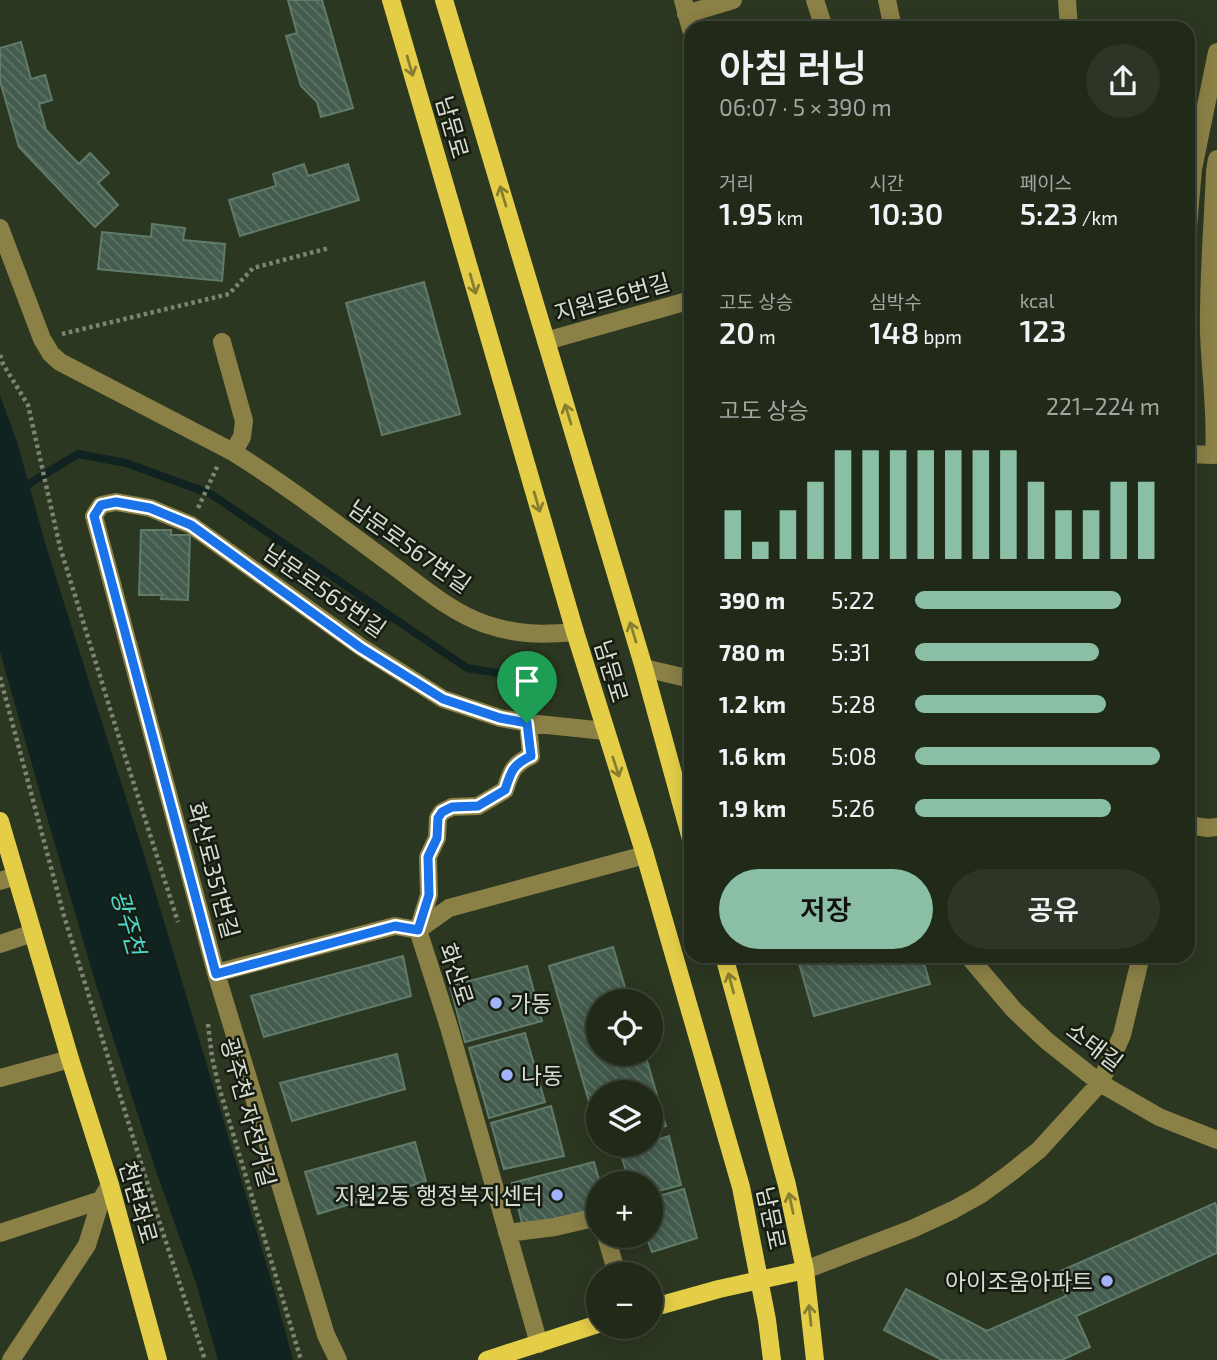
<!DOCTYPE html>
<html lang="ko">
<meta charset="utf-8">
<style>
:root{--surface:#212919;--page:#2d3526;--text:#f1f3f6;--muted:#a2a6a2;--line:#3e4538;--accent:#8abfa5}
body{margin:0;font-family:"Exo 2","Noto Sans KR",sans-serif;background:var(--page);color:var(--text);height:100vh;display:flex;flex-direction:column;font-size:26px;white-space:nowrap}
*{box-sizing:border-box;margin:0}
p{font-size:23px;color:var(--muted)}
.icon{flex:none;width:38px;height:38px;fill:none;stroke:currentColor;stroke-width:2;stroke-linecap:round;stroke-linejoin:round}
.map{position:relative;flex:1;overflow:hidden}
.drawer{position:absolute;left:684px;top:21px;width:511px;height:942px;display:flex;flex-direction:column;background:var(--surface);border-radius:21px;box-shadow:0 4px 18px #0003,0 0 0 2px var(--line)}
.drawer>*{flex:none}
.tools{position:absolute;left:586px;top:989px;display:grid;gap:14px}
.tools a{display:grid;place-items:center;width:77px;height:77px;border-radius:50%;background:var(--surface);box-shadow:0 4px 18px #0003,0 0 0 2px var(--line);font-size:35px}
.pin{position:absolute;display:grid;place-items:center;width:60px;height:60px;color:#fff;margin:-72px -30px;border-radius:50% 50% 50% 0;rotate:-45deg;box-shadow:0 0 7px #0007}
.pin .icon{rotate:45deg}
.round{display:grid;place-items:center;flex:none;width:74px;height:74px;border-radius:37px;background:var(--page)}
.head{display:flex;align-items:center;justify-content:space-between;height:119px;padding:0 35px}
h1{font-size:38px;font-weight:600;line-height:52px}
.metrics{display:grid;grid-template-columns:repeat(3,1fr);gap:10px;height:119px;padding:7px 35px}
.metrics div{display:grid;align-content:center}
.metrics b{font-size:30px;font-weight:600}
.metrics small{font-size:19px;font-weight:400}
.metrics p{font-size:19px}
.chart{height:196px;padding:14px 35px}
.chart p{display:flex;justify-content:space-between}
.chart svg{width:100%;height:126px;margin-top:7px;stroke:var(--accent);stroke-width:6}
.button{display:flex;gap:14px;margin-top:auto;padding:14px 35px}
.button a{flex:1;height:80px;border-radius:42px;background:var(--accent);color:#111;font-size:28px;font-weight:600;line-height:80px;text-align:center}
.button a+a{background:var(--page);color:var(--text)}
ul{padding:0 35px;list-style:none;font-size:23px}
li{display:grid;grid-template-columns:112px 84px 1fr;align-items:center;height:52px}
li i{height:18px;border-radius:9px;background:var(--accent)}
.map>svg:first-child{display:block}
.water{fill:#112321}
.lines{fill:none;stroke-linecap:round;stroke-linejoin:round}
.stream{stroke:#112321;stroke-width:8}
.building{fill:url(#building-back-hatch);stroke:#607b6a;stroke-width:2}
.path{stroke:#7c8573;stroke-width:4.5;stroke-dasharray:3.5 3.5;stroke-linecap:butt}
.minor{stroke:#8b8146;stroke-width:18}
.major{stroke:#e4ce48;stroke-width:18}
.oneway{stroke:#887e30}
.route-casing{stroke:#fff;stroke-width:14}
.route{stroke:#1a73e8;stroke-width:9}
.poi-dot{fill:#a2b2fd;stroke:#171c12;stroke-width:2.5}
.labels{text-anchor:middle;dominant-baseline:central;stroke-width:5;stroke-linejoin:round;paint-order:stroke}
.street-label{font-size:23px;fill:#d7ded0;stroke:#171c12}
.poi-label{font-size:23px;fill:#d7ded0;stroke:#171c12;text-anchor:start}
.water-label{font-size:24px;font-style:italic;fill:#4ed7cc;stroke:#171c12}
</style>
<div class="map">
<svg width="1217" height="1360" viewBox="0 0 1217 1360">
<defs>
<pattern id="building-back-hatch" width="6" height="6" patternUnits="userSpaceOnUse" patternTransform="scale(1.75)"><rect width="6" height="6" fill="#435c4d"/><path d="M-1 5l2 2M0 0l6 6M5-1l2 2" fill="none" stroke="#5d7366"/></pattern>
</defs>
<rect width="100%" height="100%" fill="#2c3721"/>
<path class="water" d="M0 395 17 442 46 546 146 861 273 1286 293 1360H218L196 1283 156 1171 97 988 46 814 0 652Z"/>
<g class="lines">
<path class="stream" d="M22 488 78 454 126 463 211 494 467 668 540 680"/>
</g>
<path class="building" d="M288 0H322L353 108 321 117 317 102 301 86 286 36 297 33Z
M21 42 31 79 45 75 52 100 39 104 46 130 79 164 90 153 109 173 98 183 118 205 95 227 19 147 0 81V48Z
M304 164 308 176 348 164 359 200 240 236 229 200 276 186 273 174Z
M152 224 185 228 183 240 225 244 222 281 98 269 102 232 151 237Z
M424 282 460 414 382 435 346 303Z
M141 530H171V535H190L188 600 161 599 162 595H139Z
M613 947 629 1001H598V1054H645L666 1126 651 1130V1092H598V1132L549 966Z
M403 956 411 996 264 1037 251 996Z
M797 956H922L930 984 814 1016Z
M527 966 542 1021 465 1042 450 986Z
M525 1033 545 1102 489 1118 469 1048Z
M397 1054 405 1089 292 1121 280 1083Z
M551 1106 564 1156 504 1169 491 1123Z
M669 1136 681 1185 651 1193V1183H630L620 1152 643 1144H651V1142Z
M415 1142 426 1181 318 1214 305 1172Z
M594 1162 600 1183 598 1208 523 1227 512 1183Z
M684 1189 697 1238 652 1252 646 1236H651V1198Z
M1215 1203 1217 1208V1253L1076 1316 1090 1347 1062 1360H942L884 1330 906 1289 987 1331 1066 1296 1056 1273Z"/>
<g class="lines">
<path class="path" d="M62 334 229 294 253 268 329 248
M0 355 3 364 28 405 60 547 116 728 178 922
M198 508 218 465
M0 677 64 916 161 1227 205 1360
M208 1024 212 1057 219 1087 301 1360"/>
<path class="minor" d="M683 0 691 30
M815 0 824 28
M887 0 893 28
M1067 0 1069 28
M686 14 733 0
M1188 227 1193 169 1217 52
M0 228 42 339 51 354 60 362 233 452
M546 341 691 300
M222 342 244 421 242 437 233 452C288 486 339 526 391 564 420 585 450 612 485 624 517 635 543 635 575 632
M1188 454 1214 455C1217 414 1210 372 1209 332 1208 278 1213 224 1215 171L1217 159
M644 668 691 679
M1188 825 1208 828 1217 827
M0 881 16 876
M418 930 429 895 428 857 437 838 438 818 442 812 452 807 478 806 505 790C511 772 512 765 531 756L528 723
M418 930 449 908 645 855
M0 944 33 933
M968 956 1014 1010 1047 1041 1100 1083 1159 1117 1217 1140
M216 973 395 926 418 930 449 1027 539 1344
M0 1078 70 1059
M0 1233 101 1200
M507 1233 555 1227 598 1217
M606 1236 617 1274
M805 1270 912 1229 953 1210 980 1195 1009 1174 1039 1150 1100 1083 1122 1035 1141 956
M11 1360 87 1245 101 1200 110 1185
M338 1360 326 1335 216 973 94 516 101 505 116 502 150 508 191 525 361 647 443 699 500 718 528 723 605 731"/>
<path class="major" d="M391 0 575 632 645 855 741 1187 767 1320 772 1360
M444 0 644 668 691 839
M0 821 70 1059 110 1185 158 1360
M724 956 787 1185 805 1270 815 1360
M651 1308 719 1289 805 1270
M487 1360 598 1324"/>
</g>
<defs><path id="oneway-shaft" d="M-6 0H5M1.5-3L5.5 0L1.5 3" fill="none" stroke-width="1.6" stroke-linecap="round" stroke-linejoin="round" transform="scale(1.75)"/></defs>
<g class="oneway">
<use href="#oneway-shaft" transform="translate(410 66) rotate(74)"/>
<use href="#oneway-shaft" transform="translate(503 196) rotate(-107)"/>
<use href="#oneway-shaft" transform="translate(473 284) rotate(74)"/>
<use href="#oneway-shaft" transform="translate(568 414) rotate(-107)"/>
<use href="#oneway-shaft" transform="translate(537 502) rotate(74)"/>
<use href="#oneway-shaft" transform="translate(633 632) rotate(-107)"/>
<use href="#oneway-shaft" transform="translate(616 767) rotate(72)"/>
<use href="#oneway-shaft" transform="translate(731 983) rotate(-105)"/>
<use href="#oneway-shaft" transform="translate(791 1203) rotate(-102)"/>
<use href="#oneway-shaft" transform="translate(810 1315) rotate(-96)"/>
</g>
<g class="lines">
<defs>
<path id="route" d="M116 502 150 508 191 525 361 648 443 699 500 718 527 723 531 756C512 765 511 772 505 790L478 806 452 807 442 812 438 818 437 838 428 857 429 895 418 930 395 926 216 974 94 516 101 505Z"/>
</defs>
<use href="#route" class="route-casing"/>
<use href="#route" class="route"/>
</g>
<g class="poi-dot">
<circle cx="496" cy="1003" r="7"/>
<circle cx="507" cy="1075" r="7"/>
<circle cx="557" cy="1195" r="7"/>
<circle cx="1107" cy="1281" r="7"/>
</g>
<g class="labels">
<g class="street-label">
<text transform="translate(453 127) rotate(74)">남문로</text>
<text transform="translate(612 297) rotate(-16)">지원로6번길</text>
<text transform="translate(410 546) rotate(35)">남문로567번길</text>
<text transform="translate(325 590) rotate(35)">남문로565번길</text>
<text transform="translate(612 671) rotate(73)">남문로</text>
<text transform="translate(214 870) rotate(75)">화산로351번길</text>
<text transform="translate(457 974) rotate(72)">화산로</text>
<text transform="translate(1095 1046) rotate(37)">소태길</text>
<text transform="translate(249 1112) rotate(75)">광주천 자전거길</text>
<text transform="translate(139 1202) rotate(74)">천변좌로</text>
<text transform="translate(772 1218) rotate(78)">남문로</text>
</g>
<g class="poi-label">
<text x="510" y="1003">가동</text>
<text x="521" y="1075">나동</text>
<text x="543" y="1195" text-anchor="end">지원2동 행정복지센터</text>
<text x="1093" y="1281" text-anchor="end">아이조움아파트</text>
</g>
<g class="water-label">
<text transform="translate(129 922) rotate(74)">광주천</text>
</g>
</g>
</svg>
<div class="tools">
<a><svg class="icon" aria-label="locate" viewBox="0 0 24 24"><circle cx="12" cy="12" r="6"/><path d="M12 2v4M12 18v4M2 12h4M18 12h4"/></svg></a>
<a><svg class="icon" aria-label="layers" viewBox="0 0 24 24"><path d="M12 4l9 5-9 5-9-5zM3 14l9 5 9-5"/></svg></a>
<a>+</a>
<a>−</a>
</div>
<div class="pin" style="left:527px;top:723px;background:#1e9e55"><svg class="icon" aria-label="arrive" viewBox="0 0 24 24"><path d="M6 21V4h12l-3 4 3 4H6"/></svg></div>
<section class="drawer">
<div class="head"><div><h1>아침 러닝</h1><p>06:07 · 5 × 390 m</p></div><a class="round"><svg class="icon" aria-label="share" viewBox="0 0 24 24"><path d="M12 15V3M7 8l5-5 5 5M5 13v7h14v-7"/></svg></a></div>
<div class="metrics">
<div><p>거리</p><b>1.95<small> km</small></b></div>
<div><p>시간</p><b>10:30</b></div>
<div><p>페이스</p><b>5:23<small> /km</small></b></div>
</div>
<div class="metrics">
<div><p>고도 상승</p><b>20<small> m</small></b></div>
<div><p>심박수</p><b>148<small> bpm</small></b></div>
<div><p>kcal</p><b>123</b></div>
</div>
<div class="chart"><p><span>고도 상승</span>221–224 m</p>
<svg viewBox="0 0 160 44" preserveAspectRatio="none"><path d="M5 44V27M15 44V38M25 44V27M35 44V17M45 44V6M55 44V6M65 44V6M75 44V6M85 44V6M95 44V6M105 44V6M115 44V17M125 44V27M135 44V27M145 44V17M155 44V17"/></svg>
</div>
<ul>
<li><b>390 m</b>5:22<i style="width:84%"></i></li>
<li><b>780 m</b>5:31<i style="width:75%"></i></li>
<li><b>1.2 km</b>5:28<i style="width:78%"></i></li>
<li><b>1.6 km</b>5:08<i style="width:100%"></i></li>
<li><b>1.9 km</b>5:26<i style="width:80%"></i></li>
</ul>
<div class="button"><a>저장</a><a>공유</a></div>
</section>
</div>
